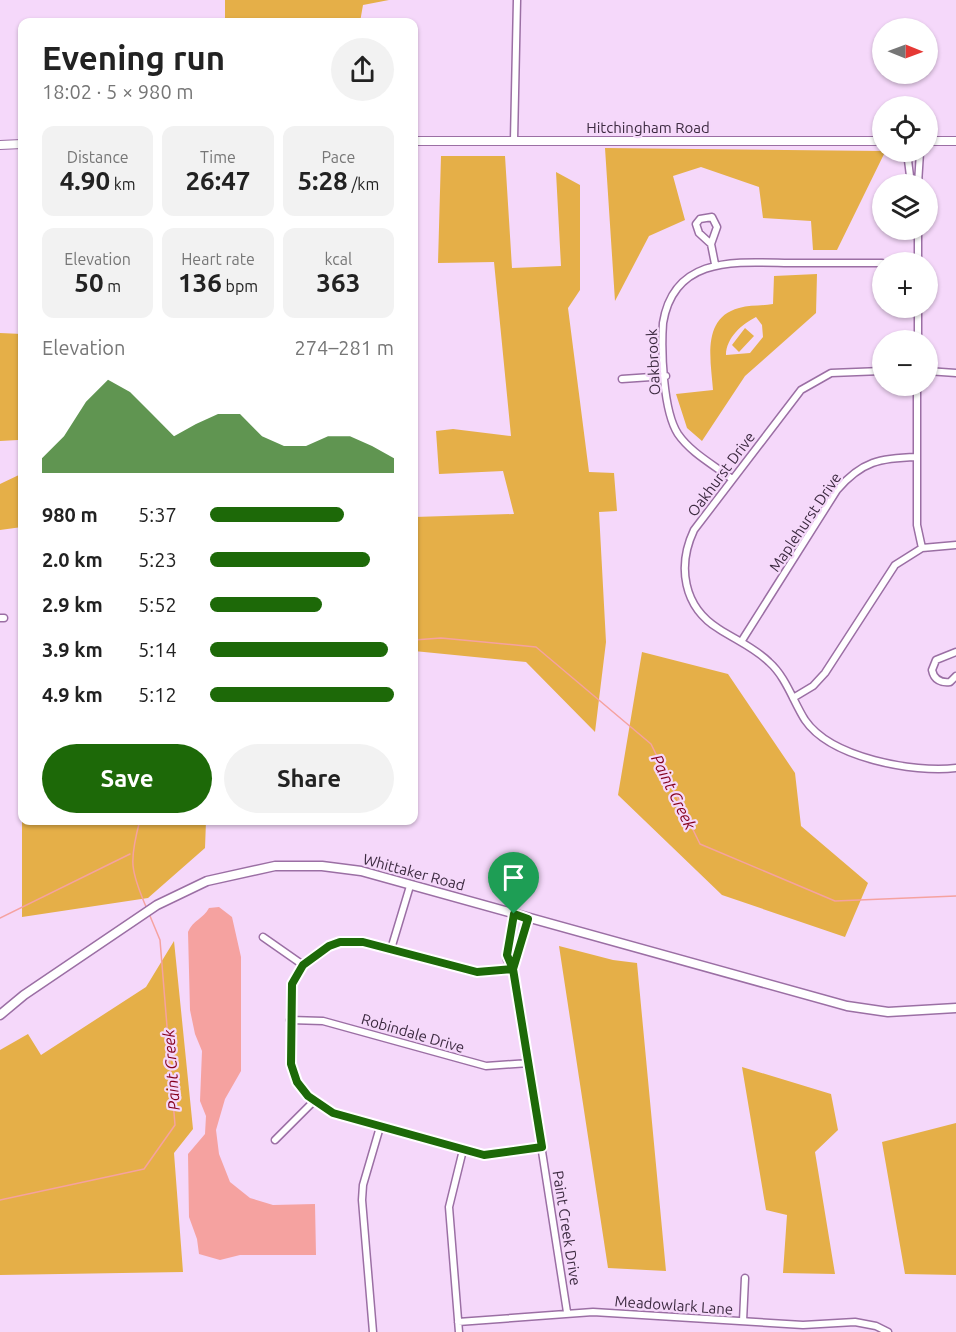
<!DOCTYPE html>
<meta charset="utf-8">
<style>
:root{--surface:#fff;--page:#f2f2f2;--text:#222;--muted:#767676;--accent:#1d6908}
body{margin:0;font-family:Ubuntu,sans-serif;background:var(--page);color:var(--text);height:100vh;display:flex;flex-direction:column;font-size:22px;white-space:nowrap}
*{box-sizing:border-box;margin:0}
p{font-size:20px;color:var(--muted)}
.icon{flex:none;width:33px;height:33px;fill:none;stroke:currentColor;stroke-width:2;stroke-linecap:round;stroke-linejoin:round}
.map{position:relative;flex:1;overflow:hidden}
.drawer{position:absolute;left:18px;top:18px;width:400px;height:807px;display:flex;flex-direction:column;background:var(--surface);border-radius:12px;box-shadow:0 2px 4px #0004}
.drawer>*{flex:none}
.needle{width:39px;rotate:91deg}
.controls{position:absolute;left:872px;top:18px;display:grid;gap:12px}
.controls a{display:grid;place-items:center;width:66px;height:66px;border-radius:50%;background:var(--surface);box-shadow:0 2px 4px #0004;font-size:30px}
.pin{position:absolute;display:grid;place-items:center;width:51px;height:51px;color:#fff;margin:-62px -26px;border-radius:50% 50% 50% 0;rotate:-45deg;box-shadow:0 0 6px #0007}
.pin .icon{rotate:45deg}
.round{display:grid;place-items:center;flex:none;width:63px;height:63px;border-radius:32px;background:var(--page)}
.overview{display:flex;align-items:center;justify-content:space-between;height:102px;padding:0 24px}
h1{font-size:33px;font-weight:700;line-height:45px}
.figures{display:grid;grid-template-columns:repeat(3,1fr);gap:9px;height:102px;padding:6px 24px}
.figures div{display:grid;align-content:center;border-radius:12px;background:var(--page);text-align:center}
.figures b{font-size:26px;font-weight:700}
.figures small{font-size:16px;font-weight:400}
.figures p{font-size:16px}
.chart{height:168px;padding:12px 24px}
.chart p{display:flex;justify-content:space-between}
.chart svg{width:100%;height:108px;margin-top:6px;fill:var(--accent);opacity:.7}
.cta{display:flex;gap:12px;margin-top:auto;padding:12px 24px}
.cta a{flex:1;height:69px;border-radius:36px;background:var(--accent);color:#fff;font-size:24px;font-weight:700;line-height:69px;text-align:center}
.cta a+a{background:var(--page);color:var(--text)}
ul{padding:0 24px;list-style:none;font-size:20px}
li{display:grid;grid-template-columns:96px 72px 1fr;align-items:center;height:45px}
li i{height:15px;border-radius:8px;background:var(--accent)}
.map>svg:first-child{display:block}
.green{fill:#e5af48;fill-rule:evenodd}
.water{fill:#f5a2a0}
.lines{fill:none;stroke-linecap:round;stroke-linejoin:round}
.stream{stroke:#f5a2a0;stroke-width:1.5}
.minor-casing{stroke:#9b6fa4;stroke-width:9}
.tertiary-casing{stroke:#9b6fa4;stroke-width:10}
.secondary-casing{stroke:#9b6fa4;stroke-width:11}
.minor{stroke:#fff;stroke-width:6}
.tertiary{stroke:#fff;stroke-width:8}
.secondary{stroke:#fff;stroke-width:8}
.route-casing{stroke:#fff;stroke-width:12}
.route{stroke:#1d6908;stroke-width:8}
.labels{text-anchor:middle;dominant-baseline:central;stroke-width:4.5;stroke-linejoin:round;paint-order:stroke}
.street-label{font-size:15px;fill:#3c2a40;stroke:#f5d8fa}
.water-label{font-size:16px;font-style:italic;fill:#85001d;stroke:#f5d8fa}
</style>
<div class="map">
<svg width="956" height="1332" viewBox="0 0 956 1332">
<rect width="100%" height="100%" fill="#f5d8fa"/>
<path class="green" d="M225 0H389L363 5 360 22H225Z
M605 148 882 151 885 152 837 250H813L811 221 763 218 759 187 701 167 673 176 685 220 649 236 615 301Z
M441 156H505L512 268 561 266 556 172 580 185V290L568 308 589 472 614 473 617 511 599 512 606 642 595 732 526 662 414 651V517L514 514 503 471 439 474 436 431 453 429 511 436 494 262 438 263Z
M817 274 816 313 745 376 702 441 687 428 676 394 713 390C711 361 701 318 739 308 750 305 762 306 773 304L774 276ZM756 317 762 325 763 337 750 353 726 355C726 338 742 324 756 317Z
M745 328 754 336 739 352 732 345Z
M0 333 22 334V527L0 530V484L21 474 18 440 0 441Z
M642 652 728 674 795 773 801 826 868 883 845 937 722 895 618 795Z
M22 768V820L206 821 205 848 148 898 22 917Z
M174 941 193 1129 174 1153 183 1272 0 1275V1050L28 1034 41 1055 146 987Z
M559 946 613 960 637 963 666 1271 608 1268Z
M742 1067 831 1094 838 1130 815 1152 835 1274 783 1273 787 1215 766 1210Z
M956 1123V1275L905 1274 882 1142Z"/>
<path class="water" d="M219 907 232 917 241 957V1071L225 1099 216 1130 219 1154 230 1182 250 1198 273 1205 315 1204 316 1255H240L220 1260 199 1254 197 1239 189 1217 188 1154 205 1134 206 1116 200 1101 202 1051 195 1034 190 1010 188 932C193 920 203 919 209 908Z"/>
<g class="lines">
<path class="stream" d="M414 640 441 638 536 647 651 744 700 844 835 901 956 896
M140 820C129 861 130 870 147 909
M0 918 130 854
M0 1200 144 1169 175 1125 160 940 150 916"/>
<defs>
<path id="minor" d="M514 140 517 0
M907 152 911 184
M918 184 920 152
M711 244 699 233 696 224 700 219 712 217 717 227 711 244 715 264
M918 262V230
M918 308V340
M882 371 831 373 801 390 694 530C677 566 683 607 719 629 736 640 755 648 769 662 786 677 793 701 805 720 831 758 913 773 956 768
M927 371 956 373
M622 379 666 376
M917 386V525L922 548
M732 479C714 465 691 453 678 434 663 411 661 351 663 323 674 255 737 262 789 263 820 263 851 263 882 263
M0 618H4
M741 642 837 490C862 461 880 458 917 457
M956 652 936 660 932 670C934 680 941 683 950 682L956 676
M793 698 813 686 825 673 895 565 922 548 956 545
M514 914 507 960 513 970 518 997 567 1312
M263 937 303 965
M391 949 410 886
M513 970 477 973 363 942H341L329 946 303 965 292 984 291 1064 297 1082 308 1096 333 1113 484 1155 542 1147
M513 970 528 919
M290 1020 323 1021 486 1066 529 1063
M275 1140 313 1102
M743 1321 745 1278
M458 1322 593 1312 803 1325 855 1322 876 1326 888 1332
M373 1332 362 1200 363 1185 380 1127
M459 1332 449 1207 463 1150"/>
<path id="tertiary" d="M414 141H882
M927 141H956
M0 145 22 144"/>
<path id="secondary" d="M0 1015 24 995 157 905 207 881 275 866H322L361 871 847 1006 888 1012 956 1008"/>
</defs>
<use href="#minor" class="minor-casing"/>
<use href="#tertiary" class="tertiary-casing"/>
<use href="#secondary" class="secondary-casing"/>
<use href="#minor" class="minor"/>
<use href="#tertiary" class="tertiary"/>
<use href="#secondary" class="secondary"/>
</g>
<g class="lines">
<defs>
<path id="route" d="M514 914 507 955 513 969 477 972 363 942H340L329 946 303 965 292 984 291 1064 297 1082 308 1096 333 1113 484 1155 542 1147 513 969 528 919 514 914"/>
</defs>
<use href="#route" class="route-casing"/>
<use href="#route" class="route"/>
</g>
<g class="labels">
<g class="street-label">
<text x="648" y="127">Hitchingham Road</text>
<text transform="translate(653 362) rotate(-93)">Oakbrook</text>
<text transform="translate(721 474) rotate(-53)">Oakhurst Drive</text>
<text transform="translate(805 522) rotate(-56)">Maplehurst Drive</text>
<text transform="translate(414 872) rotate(15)">Whittaker Road</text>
<text transform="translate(413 1033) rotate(16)">Robindale Drive</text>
<text transform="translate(567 1228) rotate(81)">Paint Creek Drive</text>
<text transform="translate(674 1305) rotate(4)">Meadowlark Lane</text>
</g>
<g class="water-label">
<text transform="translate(674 792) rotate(64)">Paint Creek</text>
<text transform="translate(171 1070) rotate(-94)">Paint Creek</text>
</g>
</g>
</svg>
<div class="controls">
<a><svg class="needle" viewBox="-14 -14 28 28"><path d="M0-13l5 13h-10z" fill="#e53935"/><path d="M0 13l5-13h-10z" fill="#767676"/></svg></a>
<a><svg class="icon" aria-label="locate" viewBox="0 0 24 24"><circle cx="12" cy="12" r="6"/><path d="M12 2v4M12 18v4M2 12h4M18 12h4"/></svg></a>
<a><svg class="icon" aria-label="layers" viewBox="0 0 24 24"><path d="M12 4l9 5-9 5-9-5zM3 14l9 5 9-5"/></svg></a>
<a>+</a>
<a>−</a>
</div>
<div class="pin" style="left:514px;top:914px;background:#1e9e55"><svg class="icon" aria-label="arrive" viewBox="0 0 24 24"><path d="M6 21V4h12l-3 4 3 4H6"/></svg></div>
<section class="drawer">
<div class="overview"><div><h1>Evening run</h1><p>18:02 · 5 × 980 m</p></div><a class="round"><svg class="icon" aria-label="share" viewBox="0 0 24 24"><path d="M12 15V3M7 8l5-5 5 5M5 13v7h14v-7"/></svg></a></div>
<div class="figures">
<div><p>Distance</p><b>4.90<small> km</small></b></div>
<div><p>Time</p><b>26:47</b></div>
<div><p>Pace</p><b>5:28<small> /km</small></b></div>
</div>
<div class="figures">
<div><p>Elevation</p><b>50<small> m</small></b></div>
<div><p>Heart rate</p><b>136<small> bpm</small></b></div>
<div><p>kcal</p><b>363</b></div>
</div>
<div class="chart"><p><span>Elevation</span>274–281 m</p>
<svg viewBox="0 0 160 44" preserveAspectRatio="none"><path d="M0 44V38L10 29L20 15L30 6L40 11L50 20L60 29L70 24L80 20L90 20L100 29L110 33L120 33L130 29L140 29L150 33L160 38V44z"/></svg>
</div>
<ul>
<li><b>980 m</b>5:37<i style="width:73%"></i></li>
<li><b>2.0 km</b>5:23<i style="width:87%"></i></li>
<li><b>2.9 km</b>5:52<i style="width:61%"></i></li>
<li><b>3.9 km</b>5:14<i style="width:97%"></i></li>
<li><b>4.9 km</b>5:12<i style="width:100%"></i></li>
</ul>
<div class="cta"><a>Save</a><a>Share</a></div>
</section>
</div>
